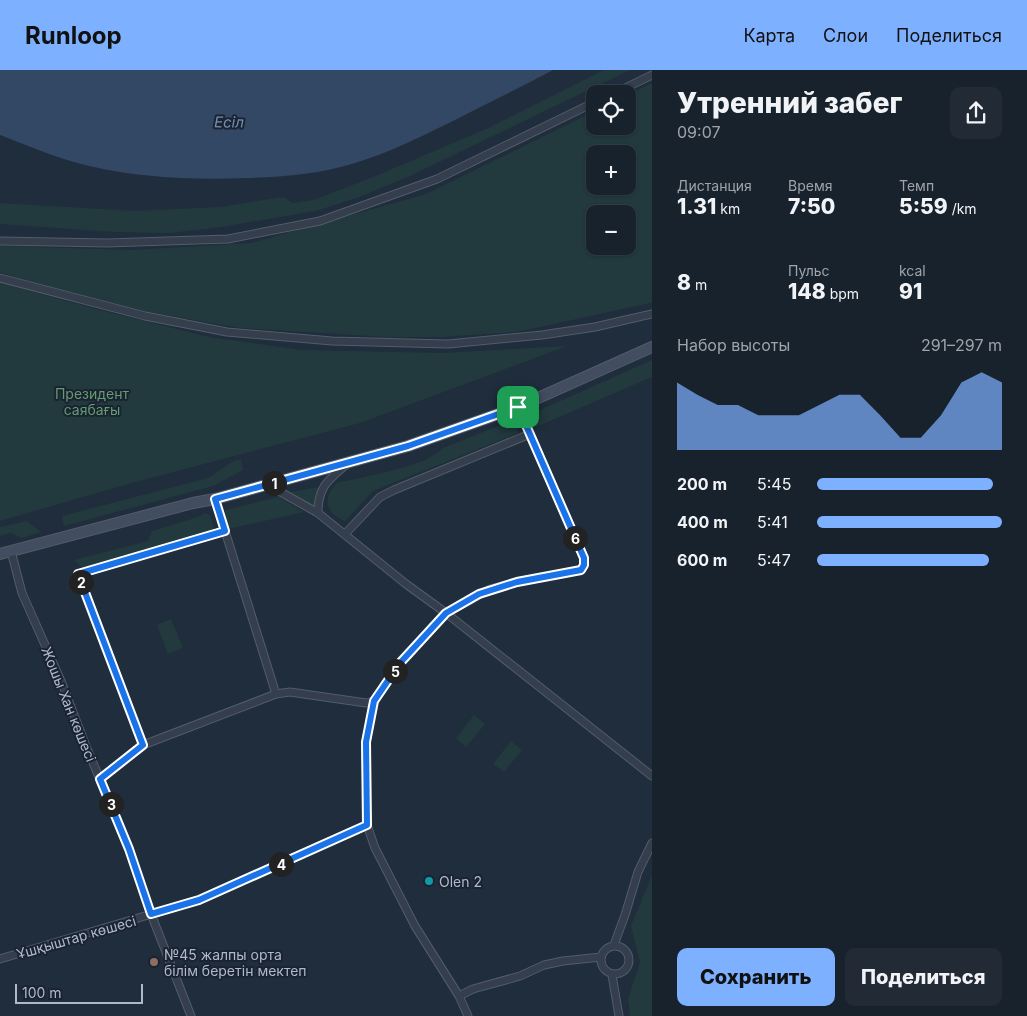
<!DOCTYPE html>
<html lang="ru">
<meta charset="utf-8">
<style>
:root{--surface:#18222d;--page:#212a35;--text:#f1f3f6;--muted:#9fa4aa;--line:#363f49;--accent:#7db1ff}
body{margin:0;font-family:Inter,sans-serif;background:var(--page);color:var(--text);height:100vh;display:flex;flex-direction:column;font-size:19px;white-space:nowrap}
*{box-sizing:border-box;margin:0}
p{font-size:16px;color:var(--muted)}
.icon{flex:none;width:28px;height:28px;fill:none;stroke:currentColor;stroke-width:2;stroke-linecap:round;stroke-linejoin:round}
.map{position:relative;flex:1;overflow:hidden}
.panel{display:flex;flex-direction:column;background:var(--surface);width:375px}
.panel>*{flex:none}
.tools{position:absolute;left:586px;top:15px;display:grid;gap:10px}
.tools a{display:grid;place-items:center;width:50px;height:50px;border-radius:10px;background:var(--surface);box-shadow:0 1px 4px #0004,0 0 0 1px var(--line);font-size:25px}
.scale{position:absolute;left:15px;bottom:12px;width:128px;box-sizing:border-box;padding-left:5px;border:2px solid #afb9c8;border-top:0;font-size:14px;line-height:18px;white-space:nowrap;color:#afb9c8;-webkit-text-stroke:4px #1a2331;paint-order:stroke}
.pin{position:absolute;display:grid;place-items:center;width:42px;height:42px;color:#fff;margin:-21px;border-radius:10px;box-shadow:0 2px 8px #0006}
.km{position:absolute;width:25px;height:25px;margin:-12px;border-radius:50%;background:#222;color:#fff;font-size:14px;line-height:25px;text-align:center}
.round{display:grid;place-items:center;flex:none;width:52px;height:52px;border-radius:10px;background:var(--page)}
.headline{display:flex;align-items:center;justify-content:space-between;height:85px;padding:0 25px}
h1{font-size:28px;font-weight:800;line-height:38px}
.metrics{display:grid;grid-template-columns:repeat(3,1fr);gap:8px;height:85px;padding:5px 25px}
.metrics div{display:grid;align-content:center}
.metrics b{font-size:21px;font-weight:800}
.metrics small{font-size:14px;font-weight:400}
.metrics p{font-size:14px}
.chart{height:140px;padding:10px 25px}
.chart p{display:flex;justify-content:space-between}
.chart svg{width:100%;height:90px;margin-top:5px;fill:var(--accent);opacity:.7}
.cta{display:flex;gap:10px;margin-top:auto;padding:10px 25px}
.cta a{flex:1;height:58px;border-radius:10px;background:var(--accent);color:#111;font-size:20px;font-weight:800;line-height:58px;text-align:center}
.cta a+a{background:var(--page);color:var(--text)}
ul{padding:0 25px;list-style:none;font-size:16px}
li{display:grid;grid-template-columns:80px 60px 1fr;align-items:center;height:38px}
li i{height:12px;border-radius:6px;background:var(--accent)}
header{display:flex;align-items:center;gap:30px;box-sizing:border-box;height:70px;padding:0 25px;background:var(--accent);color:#111}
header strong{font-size:24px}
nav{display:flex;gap:28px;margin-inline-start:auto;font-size:18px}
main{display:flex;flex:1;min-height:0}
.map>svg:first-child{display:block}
.green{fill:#223a3d;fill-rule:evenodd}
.water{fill:#324865}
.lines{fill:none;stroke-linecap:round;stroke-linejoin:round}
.minor-casing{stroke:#525c6a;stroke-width:9}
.secondary-casing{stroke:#525c6a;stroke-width:12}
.minor{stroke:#343e4c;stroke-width:7}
.secondary{stroke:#424d5f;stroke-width:10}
.route-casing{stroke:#fff;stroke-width:10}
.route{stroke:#1a73e8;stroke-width:6}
.culture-dot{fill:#0f9aa8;stroke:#1a2331;stroke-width:2}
.education-dot{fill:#8d6e63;stroke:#1a2331;stroke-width:2}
.labels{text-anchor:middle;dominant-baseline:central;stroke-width:4;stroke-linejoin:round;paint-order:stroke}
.park-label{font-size:14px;fill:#649b70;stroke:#1a2331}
.street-label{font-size:14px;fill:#afb9c8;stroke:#1a2331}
.poi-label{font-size:14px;fill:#afb9c8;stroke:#1a2331;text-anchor:start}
.water-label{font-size:15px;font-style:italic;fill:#7490b2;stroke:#1a2331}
</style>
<header>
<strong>Runloop</strong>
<nav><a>Карта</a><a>Слои</a><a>Поделиться</a></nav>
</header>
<main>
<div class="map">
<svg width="652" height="946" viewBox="0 0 652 946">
<rect width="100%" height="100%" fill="#202d3c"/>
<path class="green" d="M604 0H630L410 106 362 126 316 141 221 157 170 163 114 162 0 154V133L135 141 219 137 283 127 293 133 314 130 378 105 488 58Z
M652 13V232L650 233 517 262 441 267H386L240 258 125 238 51 219 0 202V176L133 180 251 173 426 124 595 41V56H628V25ZM595 84H628V116H595ZM595 144H628V176H595Z
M0 213 100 240 209 267 302 280 442 283 567 276 360 353 128 414 0 451Z
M652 290V307L536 357 530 352 531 344Z
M513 350 518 363 373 421 345 451C332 446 323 436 330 422 331 420 335 415 337 413 342 411 351 410 356 409 382 402 423 397 443 378Z
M235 390H241L243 400 213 416 64 456 62 446 208 408Z
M320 417 315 437 290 422Z
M278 427 304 442 228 459 225 440Z
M205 443 210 445 214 458 212 462 83 498 74 490 148 471 152 461 198 447Z
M27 451 41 462 22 468 11 463 0 466V457Z
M171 549 183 578 168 584 157 555Z
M474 645 485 654 466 677 456 668Z
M511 671 522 680 504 702 493 694Z
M652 805V946H630L628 929 640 892 631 856Z"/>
<path class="water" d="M0 0H553C519 18 484 35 449 53 418 68 388 83 355 93 320 104 283 107 247 108 194 110 141 108 89 96 58 89 29 76 0 65Z"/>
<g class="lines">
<defs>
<path id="minor" d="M613 24 652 5
M0 171 107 173 228 169 320 151 437 109 595 32
M0 208 145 246 227 262 332 271 448 274 542 265 595 257 652 244
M518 337 584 488V495L581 500 517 512 490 519 446 543 652 706
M268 415 318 443 406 514 446 543 400 593 374 631 366 672 367 755 375 778 415 856 459 926 468 946
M215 429 276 624 143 675 78 504 225 461
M318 443C318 415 329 410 348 393
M345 464 380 427 394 420 530 364
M11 481 22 523 61 611 86 676 129 779 151 844 191 946
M276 624 290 622 366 633 374 631
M100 709 143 675
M614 875 625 845 638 802 652 773
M601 890a14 14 0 1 1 28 0a14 14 0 1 1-28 0Z
M0 889 199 830 367 755
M612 905 619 946
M459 926 473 919 520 906 544 895 563 891 601 887"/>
<path id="secondary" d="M0 484 193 433 215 429 408 376 518 337 652 277"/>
</defs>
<use href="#minor" class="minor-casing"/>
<use href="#secondary" class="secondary-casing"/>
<use href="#minor" class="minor"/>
<use href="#secondary" class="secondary"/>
</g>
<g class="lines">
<defs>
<path id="route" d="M518 337 584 488V495L581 500 517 512 479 524 446 543 400 593 374 631 366 672 367 755 199 830 151 844 129 779 100 709 143 675 78 504 225 461 215 429 408 376Z"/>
</defs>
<use href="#route" class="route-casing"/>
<use href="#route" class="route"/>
</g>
<circle class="culture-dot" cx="429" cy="811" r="5"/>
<circle class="education-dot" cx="154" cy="892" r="5"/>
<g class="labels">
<g class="park-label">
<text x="92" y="323">Президент<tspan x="92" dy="16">саябағы</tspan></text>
</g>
<g class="street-label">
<text transform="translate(69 634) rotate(68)">Жошы Хан көшесі</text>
<text transform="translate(76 867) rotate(-16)">Ұшқыштар көшесі</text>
</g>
<g class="poi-label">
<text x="439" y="811">Olen 2</text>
<text x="164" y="884">№45 жалпы орта<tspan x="164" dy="16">білім беретін мектеп</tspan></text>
</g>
<g class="water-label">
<text transform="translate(229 52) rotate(1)">Есіл</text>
</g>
</g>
</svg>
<div class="tools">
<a><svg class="icon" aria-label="locate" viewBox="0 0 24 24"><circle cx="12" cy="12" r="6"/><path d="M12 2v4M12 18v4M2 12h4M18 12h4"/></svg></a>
<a>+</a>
<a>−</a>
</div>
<div class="scale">100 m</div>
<div class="pin" style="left:518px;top:337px;background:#1e9e55"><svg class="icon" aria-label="arrive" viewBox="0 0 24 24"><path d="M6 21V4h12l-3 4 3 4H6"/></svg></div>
<b class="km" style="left:274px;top:413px">1</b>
<b class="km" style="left:81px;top:512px">2</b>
<b class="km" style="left:111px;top:734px">3</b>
<b class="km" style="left:281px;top:794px">4</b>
<b class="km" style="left:395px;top:601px">5</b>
<b class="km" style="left:575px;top:468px">6</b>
</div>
<section class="panel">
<div class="headline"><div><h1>Утренний забег</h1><p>09:07</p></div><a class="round"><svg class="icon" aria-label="share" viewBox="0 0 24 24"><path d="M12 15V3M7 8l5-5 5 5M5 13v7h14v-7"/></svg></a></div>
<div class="metrics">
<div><p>Дистанция</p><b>1.31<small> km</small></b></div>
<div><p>Время</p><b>7:50</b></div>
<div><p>Темп</p><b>5:59<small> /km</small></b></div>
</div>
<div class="metrics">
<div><b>8<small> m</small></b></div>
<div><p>Пульс</p><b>148<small> bpm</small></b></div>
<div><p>kcal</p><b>91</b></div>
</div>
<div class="chart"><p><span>Набор высоты</span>291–297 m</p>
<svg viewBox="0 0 160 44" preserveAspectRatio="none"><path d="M0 44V11L10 17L20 22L30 22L40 27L50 27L60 27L70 22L80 17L90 17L100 27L110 38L120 38L130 27L140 11L150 6L160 11V44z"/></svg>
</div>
<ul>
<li><b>200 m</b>5:45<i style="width:95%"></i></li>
<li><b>400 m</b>5:41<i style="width:100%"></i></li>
<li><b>600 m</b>5:47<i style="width:93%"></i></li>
</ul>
<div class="cta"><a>Сохранить</a><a>Поделиться</a></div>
</section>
</main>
